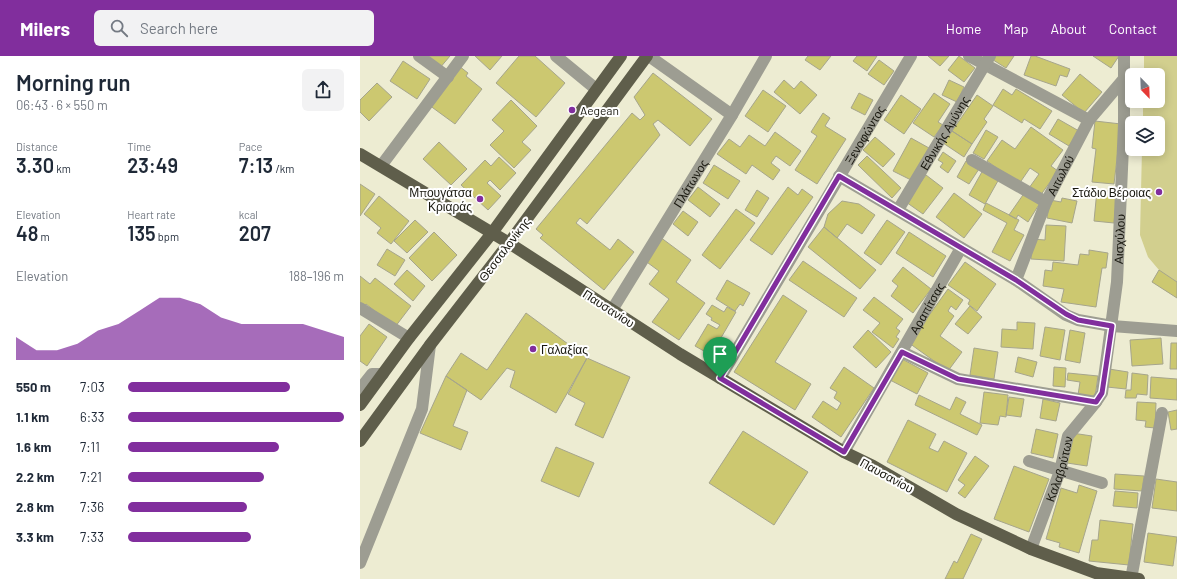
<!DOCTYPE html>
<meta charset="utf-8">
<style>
:root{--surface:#fff;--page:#f2f2f3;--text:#1f2937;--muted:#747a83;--accent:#812e9d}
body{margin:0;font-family:Barlow,sans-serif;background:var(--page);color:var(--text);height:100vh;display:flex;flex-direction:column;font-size:15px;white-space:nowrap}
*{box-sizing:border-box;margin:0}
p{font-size:13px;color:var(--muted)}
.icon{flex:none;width:22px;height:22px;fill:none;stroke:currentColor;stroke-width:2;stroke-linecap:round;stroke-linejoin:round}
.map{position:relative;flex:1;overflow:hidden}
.panel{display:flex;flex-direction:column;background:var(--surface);width:360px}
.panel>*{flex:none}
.needle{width:26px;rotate:157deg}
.tools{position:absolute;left:765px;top:12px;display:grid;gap:8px}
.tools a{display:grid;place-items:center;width:40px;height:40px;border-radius:6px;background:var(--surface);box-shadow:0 2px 10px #0003;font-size:20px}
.pin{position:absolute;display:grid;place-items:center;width:34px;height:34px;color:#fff;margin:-41px -17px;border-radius:50% 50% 50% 0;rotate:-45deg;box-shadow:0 0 4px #0007}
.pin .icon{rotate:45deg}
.round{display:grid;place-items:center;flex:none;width:42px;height:42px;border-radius:6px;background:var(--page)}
.headline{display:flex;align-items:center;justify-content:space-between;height:68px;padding:0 16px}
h1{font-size:22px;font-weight:600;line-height:30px}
.metrics{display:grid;grid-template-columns:repeat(3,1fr);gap:6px;height:68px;padding:4px 16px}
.metrics div{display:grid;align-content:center}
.metrics b{font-size:20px;font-weight:600}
.metrics small{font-size:11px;font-weight:400}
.metrics p{font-size:11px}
.chart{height:112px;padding:8px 16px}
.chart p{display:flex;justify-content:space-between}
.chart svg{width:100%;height:72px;margin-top:4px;fill:var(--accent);opacity:.7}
ul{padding:0 16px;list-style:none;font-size:13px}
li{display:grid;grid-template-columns:64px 48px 1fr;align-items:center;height:30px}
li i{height:10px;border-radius:5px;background:var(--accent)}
header{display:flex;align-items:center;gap:24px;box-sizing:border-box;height:56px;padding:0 20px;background:var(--accent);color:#fff}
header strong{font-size:19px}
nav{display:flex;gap:22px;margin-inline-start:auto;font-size:14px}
.search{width:280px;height:36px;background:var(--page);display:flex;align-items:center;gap:10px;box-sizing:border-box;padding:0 14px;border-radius:6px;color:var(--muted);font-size:15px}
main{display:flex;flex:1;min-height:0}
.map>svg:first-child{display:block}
.green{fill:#d2cf8e}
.building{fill:#ccc870;stroke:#a6a58c}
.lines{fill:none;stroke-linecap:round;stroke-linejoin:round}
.minor{stroke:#9d9d92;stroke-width:12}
.major{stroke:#5f5e4b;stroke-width:12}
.route-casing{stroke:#fff;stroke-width:8}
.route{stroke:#812e9d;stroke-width:5}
.poi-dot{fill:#812e9d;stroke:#fff;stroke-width:1.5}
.labels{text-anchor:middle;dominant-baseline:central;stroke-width:4;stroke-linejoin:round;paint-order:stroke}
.poi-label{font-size:12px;fill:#18170e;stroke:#fff;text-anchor:start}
.street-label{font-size:12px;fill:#18170e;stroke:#fff}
</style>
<header>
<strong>Milers</strong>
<div class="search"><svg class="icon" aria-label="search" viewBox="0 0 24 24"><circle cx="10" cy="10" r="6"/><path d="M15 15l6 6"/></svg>Search here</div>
<nav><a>Home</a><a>Map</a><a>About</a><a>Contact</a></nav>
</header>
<main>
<section class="panel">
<div class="headline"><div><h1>Morning run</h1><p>06:43 · 6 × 550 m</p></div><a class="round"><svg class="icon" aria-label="share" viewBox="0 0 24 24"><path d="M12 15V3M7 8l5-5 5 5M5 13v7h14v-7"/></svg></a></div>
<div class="metrics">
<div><p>Distance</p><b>3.30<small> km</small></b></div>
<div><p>Time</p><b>23:49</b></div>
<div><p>Pace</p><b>7:13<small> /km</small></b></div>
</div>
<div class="metrics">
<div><p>Elevation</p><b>48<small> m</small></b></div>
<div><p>Heart rate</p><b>135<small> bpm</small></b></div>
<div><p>kcal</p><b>207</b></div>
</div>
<div class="chart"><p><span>Elevation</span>188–196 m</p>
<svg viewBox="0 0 160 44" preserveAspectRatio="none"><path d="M0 44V30L10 38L20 38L30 34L40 26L50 22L60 14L70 6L80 6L90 10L100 18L110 22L120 22L130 22L140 22L150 26L160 30V44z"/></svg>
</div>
<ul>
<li><b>550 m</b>7:03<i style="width:75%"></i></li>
<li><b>1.1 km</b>6:33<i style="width:100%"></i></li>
<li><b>1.6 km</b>7:11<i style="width:70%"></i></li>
<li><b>2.2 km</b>7:21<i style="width:63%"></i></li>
<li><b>2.8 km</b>7:36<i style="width:55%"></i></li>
<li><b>3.3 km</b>7:33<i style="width:57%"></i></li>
</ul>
</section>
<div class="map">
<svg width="817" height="523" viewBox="0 0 817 523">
<rect width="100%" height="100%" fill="#edecd2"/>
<path class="green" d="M784 0H817V242L792 226 799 214 788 201 780 179 782 93H798V67H783V45H798V19H784Z"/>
<path class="building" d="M63 0H90L79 13Z
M115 0H142L130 14Z
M159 0H175L205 27 176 61 136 27Z
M448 0H471L460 14 445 4Z
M497 0H517L507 15 493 5Z
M568 0H589L580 10Z
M599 0 615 12 604 26 588 14Z
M632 0H654L646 12 630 2Z
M671 0H675L710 13 707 21 700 19 696 30 664 19Z
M733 0H759L751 12Z
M519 4 534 15 524 29 508 18Z
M43 5 70 23 57 43 30 25Z
M99 10 108 17 106 20 122 33 95 68 69 49Z
M293 17 352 63 330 90 298 64 293 68 300 79 227 168 220 162 216 167 250 194 258 183 274 196 244 234 180 182 183 179 176 173 272 57 280 64 285 59 274 41Z
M720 18 742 36 724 57 702 39Z
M424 24 434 33 441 25 457 39 440 58 414 36Z
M589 24 604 31 597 46 582 39Z
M17 27 32 41 9 65 0 56V44Z
M643 33 652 39 656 33 692 55 680 73 664 63 662 67 633 49Z
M403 34 426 50 408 76 385 60Z
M499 37 513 44 505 59 491 52Z
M574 37 590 48 578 66 583 69 574 81 553 67Z
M541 39 561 53 544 78 524 64Z
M617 39 633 50 624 63 627 66 612 88 592 75Z
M151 44 177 70 162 86 171 94 154 112 130 89 144 75 132 64Z
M463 57 470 62 465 70 486 83 457 128 435 114 457 80 451 76Z
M698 63 719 75 709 90 689 78Z
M735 65 761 68 754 128 732 126 736 93 732 92Z
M671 71 703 94 691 110 698 115 680 140 669 132 679 118 670 112 659 128 627 105 642 84 655 93Z
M626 74 638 81 624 103 613 97Z
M592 75 612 88 604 101 583 87Z
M415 76 441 95 430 110 416 100 411 107 420 114 413 124 392 109 386 118 357 98 369 83 380 91 389 79 405 90Z
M515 81 535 98 523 111 503 94Z
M551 82 569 92 551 124 533 115Z
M79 86 107 113 91 129 63 103Z
M583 96 596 105 588 117 580 111 583 107 578 104Z
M507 100 541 132 532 142 498 109Z
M139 101 156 117 140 134 130 124 127 127 141 140 128 154 101 129 125 104 131 110Z
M606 105 619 113 609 128 597 121Z
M354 109 380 125 368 143 343 127Z
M623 114 639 123 625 148 609 139Z
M566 119 583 132 563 158 546 146Z
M0 128 15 138 0 160Z
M338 131 360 148 350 161 328 144Z
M428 131 438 139 442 133 453 141 412 199 390 184Z
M397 134 409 142 397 161 385 154Z
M737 134 757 136 754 167 734 165Z
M665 136 680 147 668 166 658 159 656 163 649 159Z
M594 137 622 158 604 182 576 161Z
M19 140 49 165 31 188 17 177 21 172 4 158Z
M702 142 717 145 712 167 687 162 690 144 701 146Z
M482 145 499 148 515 159 502 178 487 168 477 182 464 171 468 158Z
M626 147 659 164 654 174 664 179 650 205 632 196 647 167 623 154Z
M376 153 395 167 360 213 342 199Z
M323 155 338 166 328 180 313 168Z
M55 164 68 176 47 197 34 185Z
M527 164 545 176 521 209 504 197Z
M686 169 706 170 704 205 671 203 672 183 685 184Z
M464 171 516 214 500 233 448 191Z
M74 176 97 199 72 225 49 202Z
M549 176 586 200 573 221 536 197Z
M300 181 331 204 316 226 345 247 319 284 292 266 309 243 289 228 299 215 284 204Z
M27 193 45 204 35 220 17 209Z
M729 194 748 197 746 212H742L736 251 701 246 704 233 683 230 685 214 692 215 693 206 718 209 720 198 729 199Z
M443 205 497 242 484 261 429 224Z
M605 206 636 228 617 255 608 248 610 244 588 229Z
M543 211 571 233 553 257 531 240 538 230 532 225Z
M47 214 65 230 53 245 34 228Z
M799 214 817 226V242L792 226Z
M0 220 10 228 15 222 51 250 35 271 6 248 3 252 0 249Z
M367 224 390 237 383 250 380 248 375 255 356 243Z
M588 233 603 244 596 254 591 250 588 255 594 260 580 280 602 296 588 315 549 287Z
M423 239 447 255 415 306 451 328 435 354 374 316Z
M514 241 543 263 536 272 540 275 536 281 539 283 533 292 512 276 520 267 503 254Z
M352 249 364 256 367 251 376 256 351 299 335 290 348 268 357 273 360 269 351 264 352 262 346 258Z
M610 250 622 261 608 278 595 268Z
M166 257 227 302 196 357 150 331 155 315 147 312 121 344 86 320 101 297 127 314Z
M657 266 675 267 673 293 641 291 642 273 657 274Z
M9 268 27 281 7 310 0 305V280Z
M685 271 705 274 700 304 680 300Z
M508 274 531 296 516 312 493 291Z
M710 274 725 277 720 307 705 304Z
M801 282 803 308 772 310 770 284Z
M811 287H817V313H810Z
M614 292 638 296 634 323 610 319Z
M658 301 677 306 673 321 655 316Z
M227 302 270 321 243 382 215 369 225 347 208 338Z
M542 303 568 317 557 338 530 324Z
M484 311 514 332 481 381 452 361 463 345 477 354 481 347 474 342 477 336 470 332Z
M694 311 706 312 705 331 693 330Z
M749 313 768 316 766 333 747 331Z
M708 317 738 320 735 341 718 339 720 326 707 324Z
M772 317 788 319 787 339 777 338 776 342H765L766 334H771Z
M86 320 107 334 93 370 108 376 101 394 60 377Z
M791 321 817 323V344L790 342Z
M624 336 648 339 646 361 640 360 638 369 620 367Z
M559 339 590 354 596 341 606 346 600 358 622 369 617 379 555 349Z
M649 341 664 343 661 361 646 359Z
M683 343 700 347 696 365 680 362Z
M777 346 796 347 795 372 785 371 786 365 776 364Z
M817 354V373L811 374 808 356Z
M548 364 576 378 569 392 578 396 584 385 607 397 587 436 527 406Z
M676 373 698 378 693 402 671 397Z
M383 375 448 416 414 469 349 427Z
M712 377 732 380 727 410 707 407Z
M196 391 234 407 219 441 181 425Z
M615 400 629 410 605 442 598 437 605 429 598 424Z
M654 410 689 423 669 476 634 463Z
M755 418 784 420 782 435 754 433Z
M796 423 817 426V455L792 452Z
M719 429 737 435 719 497 699 491 700 487 686 483 701 432 717 437Z
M755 435 778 437 777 452 753 450Z
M740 464 773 468 769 509 729 505 732 484H738Z
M788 477 817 481 813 510 784 506Z
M611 478 622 483 603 523H585L594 505 597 507Z"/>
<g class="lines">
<g class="minor">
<path d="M59 0 88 21"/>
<path d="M196 0 236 33"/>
<path d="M289 0 372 59"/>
<path d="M609 0 729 64"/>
<path d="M612 104 686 146"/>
<path d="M21 110 103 0"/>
<path d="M479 120 656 224 706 259 718 264 752 270 817 275"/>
<path id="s1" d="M538 154 630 0"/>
<path id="s2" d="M656 224 686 146 729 64 763 24"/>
<path d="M0 252 49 282"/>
<path id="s3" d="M252 254 372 59 406 0"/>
<path d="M542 296 598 323 736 346"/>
<path id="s4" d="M360 322 551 0"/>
<path d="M0 333 12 318H23"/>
<path id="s5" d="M484 396 601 192"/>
<path d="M669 405 742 427"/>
<path id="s6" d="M671 493 700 415 708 380 736 346 742 337 757 226 764 68V0"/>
<path d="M0 507 62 353 70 289"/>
<path d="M771 523 802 357"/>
</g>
<path class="major" d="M0 98 149 187 320 298 484 396 513 410 596 458 671 493 736 517 779 523
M0 349 49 282 132 177 261 0
M0 385 70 289 149 187 287 0"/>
</g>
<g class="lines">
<defs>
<path id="route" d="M479 120 656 224 706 258 718 264 752 270 742 337 736 346 598 323 542 296 484 396 360 322Z"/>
</defs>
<use href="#route" class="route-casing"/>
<use href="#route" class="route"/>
</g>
<g class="poi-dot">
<circle cx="212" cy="54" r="4"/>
<circle cx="799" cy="136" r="4"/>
<circle cx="120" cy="143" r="4"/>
<circle cx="173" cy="293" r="4"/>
</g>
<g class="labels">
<g class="poi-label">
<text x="220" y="54">Aegean</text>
<text x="112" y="136" text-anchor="end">Μπουγάτσα<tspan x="112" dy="14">Κριαράς</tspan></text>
<text x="791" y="136" text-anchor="end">Στάδιο Βέροιας</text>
<text x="181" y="293">Γαλαξίας</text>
</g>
<g class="street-label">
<text stroke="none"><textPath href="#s1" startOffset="90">Εθνικής Αμύνης</textPath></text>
<text stroke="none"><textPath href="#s4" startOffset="283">Ξενοφώντος</textPath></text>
<text stroke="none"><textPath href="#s2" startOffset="114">Αιτωλού</textPath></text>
<text stroke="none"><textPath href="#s3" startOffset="149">Πλάτωνος</textPath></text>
<text stroke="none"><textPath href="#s6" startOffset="329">Αισχύλου</textPath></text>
<text transform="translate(144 193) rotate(-53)">Θεσσαλονίκης</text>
<text transform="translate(249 252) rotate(33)">Παυσανίου</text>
<text stroke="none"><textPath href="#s5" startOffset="166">Αραπίτσας</textPath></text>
<text stroke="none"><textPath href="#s6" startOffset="85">Καλαβρύτων</textPath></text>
<text transform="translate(527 419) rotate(29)">Παυσανίου</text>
</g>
</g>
</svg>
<div class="tools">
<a><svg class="needle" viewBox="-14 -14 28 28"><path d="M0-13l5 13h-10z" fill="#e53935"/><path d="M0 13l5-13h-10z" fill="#747a83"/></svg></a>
<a><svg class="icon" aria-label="layers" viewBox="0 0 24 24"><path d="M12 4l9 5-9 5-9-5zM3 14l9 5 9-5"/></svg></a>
</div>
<div class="pin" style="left:360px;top:322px;background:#1e9e55"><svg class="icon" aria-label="arrive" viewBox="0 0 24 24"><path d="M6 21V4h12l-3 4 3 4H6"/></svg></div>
</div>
</main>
